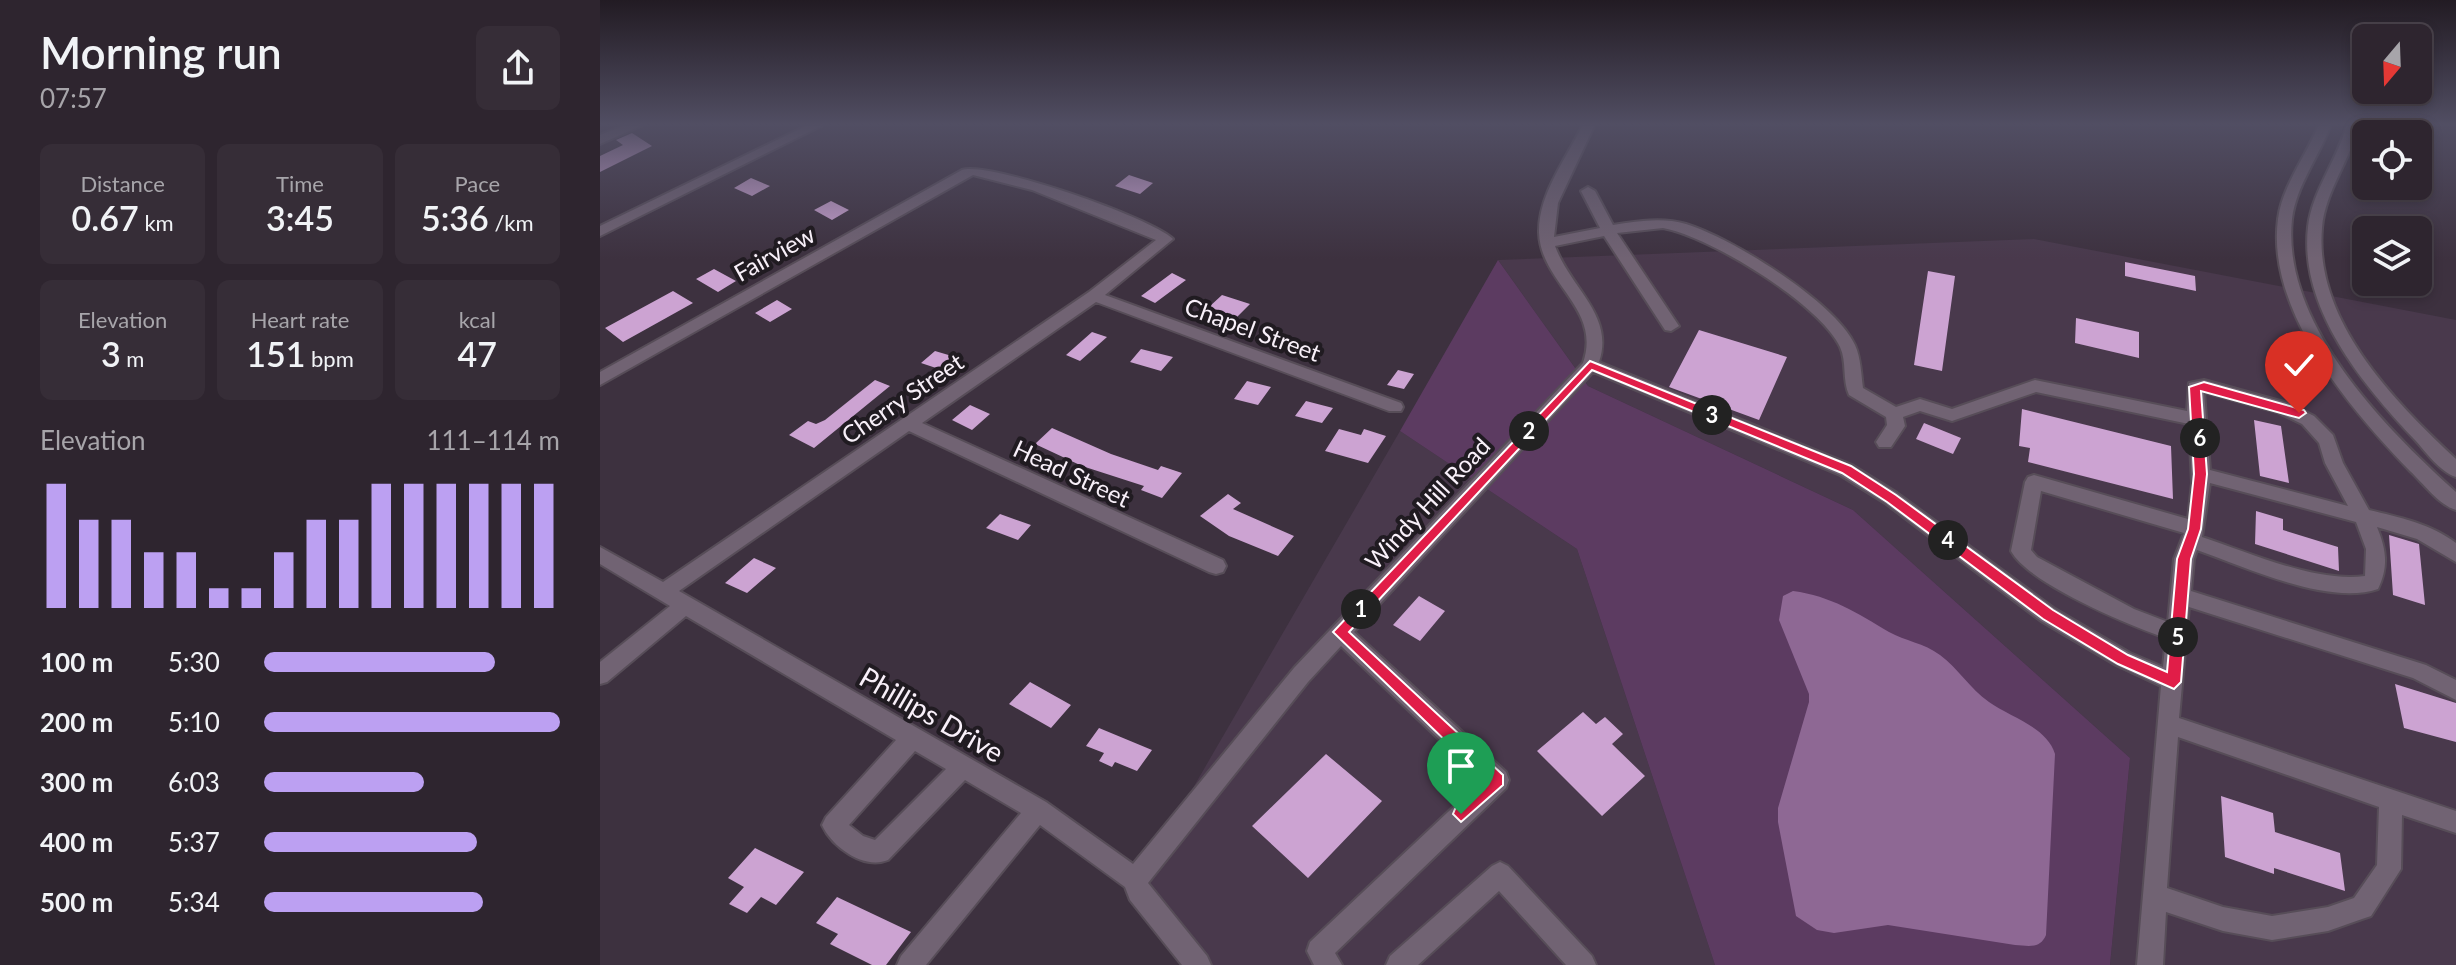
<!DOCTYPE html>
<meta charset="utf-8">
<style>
:root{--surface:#2e252f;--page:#362d37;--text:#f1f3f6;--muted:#a7a5aa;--line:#49424b;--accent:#bca0f2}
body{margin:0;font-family:Lato,sans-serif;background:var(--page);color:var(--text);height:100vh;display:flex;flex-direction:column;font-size:30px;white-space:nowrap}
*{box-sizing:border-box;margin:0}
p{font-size:26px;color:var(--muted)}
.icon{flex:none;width:44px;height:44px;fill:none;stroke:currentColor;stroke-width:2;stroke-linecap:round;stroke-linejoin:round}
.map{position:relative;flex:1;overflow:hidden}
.side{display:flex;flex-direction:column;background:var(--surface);width:600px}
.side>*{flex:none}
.needle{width:52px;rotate:199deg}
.controls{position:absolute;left:1752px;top:24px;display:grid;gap:16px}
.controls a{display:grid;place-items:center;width:80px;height:80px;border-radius:12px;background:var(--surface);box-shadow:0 4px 12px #0003,0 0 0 2px var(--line);font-size:40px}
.pin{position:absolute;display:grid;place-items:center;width:68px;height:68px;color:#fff;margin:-82px -34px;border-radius:50% 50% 50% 0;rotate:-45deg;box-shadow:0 0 8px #0007}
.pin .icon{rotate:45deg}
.km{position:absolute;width:40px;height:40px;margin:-20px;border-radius:50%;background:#222;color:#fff;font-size:22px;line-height:40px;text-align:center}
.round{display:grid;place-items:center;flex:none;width:84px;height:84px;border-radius:12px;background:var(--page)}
.overview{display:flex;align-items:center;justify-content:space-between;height:136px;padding:0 40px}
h1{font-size:44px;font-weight:600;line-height:60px}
.metrics{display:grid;grid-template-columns:repeat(3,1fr);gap:12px;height:136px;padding:8px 40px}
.metrics div{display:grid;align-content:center;border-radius:12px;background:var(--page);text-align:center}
.metrics b{font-size:34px;font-weight:600}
.metrics small{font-size:22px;font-weight:400}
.metrics p{font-size:22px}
.chart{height:224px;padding:16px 40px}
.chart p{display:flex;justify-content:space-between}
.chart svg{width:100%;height:144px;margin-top:8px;stroke:var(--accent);stroke-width:6}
ul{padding:0 40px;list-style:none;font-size:26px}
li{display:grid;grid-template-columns:128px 96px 1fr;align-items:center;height:60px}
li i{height:20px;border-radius:10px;background:var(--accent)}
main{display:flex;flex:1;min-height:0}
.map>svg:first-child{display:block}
.built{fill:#49394c}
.green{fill:#5c3b61}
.water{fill:#8e6894}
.building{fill:#cca3d2}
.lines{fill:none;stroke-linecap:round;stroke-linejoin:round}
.minor-casing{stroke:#574d58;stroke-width:4}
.minor{fill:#716373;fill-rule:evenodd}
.route{fill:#e11d48;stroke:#fff;stroke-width:2}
.labels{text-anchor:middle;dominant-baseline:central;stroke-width:8;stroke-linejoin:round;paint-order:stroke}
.street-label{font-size:24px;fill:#f8f0f9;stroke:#201b21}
.near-street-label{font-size:28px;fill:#f8f0f9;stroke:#201b21}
</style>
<main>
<section class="side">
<div class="overview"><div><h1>Morning run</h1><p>07:57</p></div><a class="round"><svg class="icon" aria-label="share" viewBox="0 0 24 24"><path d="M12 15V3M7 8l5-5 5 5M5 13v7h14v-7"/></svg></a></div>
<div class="metrics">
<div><p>Distance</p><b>0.67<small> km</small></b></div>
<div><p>Time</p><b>3:45</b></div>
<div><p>Pace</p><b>5:36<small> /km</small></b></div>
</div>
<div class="metrics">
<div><p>Elevation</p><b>3<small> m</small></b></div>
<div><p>Heart rate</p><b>151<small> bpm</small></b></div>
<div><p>kcal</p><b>47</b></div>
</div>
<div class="chart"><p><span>Elevation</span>111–114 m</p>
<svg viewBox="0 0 160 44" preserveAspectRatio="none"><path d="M5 44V6M15 44V17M25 44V17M35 44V27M45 44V27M55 44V38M65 44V38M75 44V27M85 44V17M95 44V17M105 44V6M115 44V6M125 44V6M135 44V6M145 44V6M155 44V6"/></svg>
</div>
<ul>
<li><b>100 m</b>5:30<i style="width:78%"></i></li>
<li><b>200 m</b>5:10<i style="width:100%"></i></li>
<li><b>300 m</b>6:03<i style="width:54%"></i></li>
<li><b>400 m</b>5:37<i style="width:72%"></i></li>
<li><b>500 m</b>5:34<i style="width:74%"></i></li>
</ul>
</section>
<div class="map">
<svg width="1856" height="965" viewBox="0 0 1856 965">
<rect width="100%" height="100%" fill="#3d313f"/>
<path class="built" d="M1434 239 1856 320V965H1510L1530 758 1253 510 988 386 898 260Z
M800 431 977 549 1115 965H601L535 888Z"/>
<path class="green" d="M898 260 988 386 1253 510 1530 758 1510 965H1115L977 549 800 431Z"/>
<path class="water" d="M1193 591C1231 596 1257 613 1289 632 1305 641 1324 643 1340 655 1358 668 1370 689 1389 702 1410 717 1447 727 1455 754L1446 935C1440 949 1429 946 1415 945L1288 925 1234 933 1217 930 1196 916 1178 822V808L1209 702V694L1179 620 1183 596Z"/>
<path class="building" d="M32 133 52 146 0 172V156L23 145 16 140Z
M529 175 553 183 540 194 515 186Z
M151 178 170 186 152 196 134 188Z
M231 201 249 210 232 220 214 210Z
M1525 262 1595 276 1596 291 1525 276Z
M114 269 136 281 118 292 96 279Z
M1328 271 1355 276 1342 371 1314 365Z
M572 273 586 280 555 303 541 296Z
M73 291 93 303 23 342 5 328Z
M622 295 650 304 637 317 609 307Z
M177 300 192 309 170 322 155 313Z
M1476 318 1539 332V358L1475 343Z
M1099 330 1187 357 1159 420 1069 387Z
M492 332 507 337 480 361 466 355Z
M541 349 573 357 561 371 530 362Z
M335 351 362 359 348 372 321 363Z
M798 370 814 374 804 389 787 385Z
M275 380 290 386 214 448 189 435 208 421 216 424 225 420Z
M647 381 671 387 658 405 634 399Z
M706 401 733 408 722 423 695 416Z
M370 405 390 414 372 430 352 420Z
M1422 409 1571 446 1573 499 1428 462 1430 448 1419 446Z
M1654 420 1681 426 1689 483 1660 476Z
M1324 423 1361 438 1353 454 1316 439Z
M452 428 511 454 558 470 561 466 582 473 562 498 541 490 544 486 482 466 435 444Z
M739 429 761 435 764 429 786 436 768 463 725 451Z
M628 494 641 503 633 509 694 536 678 556 629 536 600 516Z
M1656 511 1683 519V530L1738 547 1739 571 1655 544Z
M400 514 431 525 418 540 386 528Z
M1789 535 1819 544 1825 605 1793 595Z
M154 558 176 568 147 593 125 583Z
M819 596 845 611 820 641 793 625Z
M430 682 471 705 451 728 409 704Z
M1795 684 1856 703V742L1804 728Z
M983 712 996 724 1005 717 1023 734 1012 744 1045 776 1002 816 937 751Z
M499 728 552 750 537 771 515 762 512 767 499 761 504 753 486 746Z
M726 754 782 801 708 878 652 826Z
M1621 796 1673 813 1675 832 1740 853 1745 891 1674 868V874L1625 857Z
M155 848 204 872 176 905 161 897 147 913 129 904 144 887 128 878Z
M237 897 311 932 286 965H272L230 944 238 934 216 923Z"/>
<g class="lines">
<defs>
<path id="minor" d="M29 124H45L0 144V135Z
M210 124H225L0 236V226Z
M983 124H995L958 203 954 237 1000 228 981 191 988 187 995 191 1013 225C1037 221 1063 217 1086 224 1132 238 1235 302 1255 345 1261 358 1261 374 1263 388L1296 407 1320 399 1352 409 1435 380 1587 411 1589 383 1604 380 1688 403 1714 416 1733 435 1743 463 1769 510C1799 517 1831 524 1856 543V562L1817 539 1777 527C1786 549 1789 566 1778 589 1728 606 1645 567 1597 550L1594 559 1591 591 1826 665 1856 680V700L1813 678 1589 607 1579 718 1856 811V833L1802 815 1801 869 1771 916 1762 919 1728 931 1672 940 1623 931 1566 912 1563 965H1537L1561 686 1516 665 1441 621 1285 503 1240 475 993 372 754 632 906 772 909 780 906 788 735 953 742 965H714L707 951 710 942 882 780 741 646 708 682 548 883 607 956 611 965H582L530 900 525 887 440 825 326 965H297L301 956 421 813 365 780 288 860C264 870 232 847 222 825L226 817 296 740 86 616 7 682 0 684V662L70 606 0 564V547L63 582 489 292 556 240 432 190 373 175 0 385V372L362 170C389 161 552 218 573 239L505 295 801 403 803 407 801 411H789L496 302 322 423 623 560 626 566 623 572 616 574 609 572 309 431 79 591 446 802 533 864 694 668 983 363C1002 308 941 284 939 233 938 194 967 158 983 124ZM1063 228C1109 236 1220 304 1240 347 1247 362 1242 380 1249 395L1286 417 1287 425 1276 442 1279 447H1291L1305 426 1303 417 1320 411 1352 421 1436 392 1589 424 1592 483 1588 519 1434 475 1428 477 1425 482 1411 551C1429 584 1529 625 1566 638L1563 667 1530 653 1455 609 1297 493 1252 465 999 362C1015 315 970 288 955 246L1004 236 1065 330 1071 331 1079 326 1017 233ZM1604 392 1677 412 1702 424 1719 443 1725 463 1748 506 1610 470ZM1610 483 1756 522 1766 549 1765 576C1716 583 1648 552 1602 537ZM1441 491 1584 533 1574 559 1568 622 1534 609 1437 557 1431 550ZM1578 737 1779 807 1777 865 1754 898 1728 907 1672 916 1623 907 1567 888ZM315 751 346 769 275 840 263 836 249 825Z
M1719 124H1731C1720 155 1696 186 1692 219 1681 323 1785 428 1856 492V510C1839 505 1823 483 1810 471 1750 409 1666 311 1678 219 1682 186 1707 155 1719 124Z
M1747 124H1759C1751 159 1725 191 1722 228 1714 320 1794 401 1856 459V477C1840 472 1826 452 1815 440 1763 385 1699 309 1708 227 1712 191 1738 159 1747 124Z
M900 862 908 866 992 956 996 965H966L899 891 818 965H786L790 956 892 866Z"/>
</defs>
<use href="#minor" class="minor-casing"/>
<use href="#minor" class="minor"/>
</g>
<linearGradient id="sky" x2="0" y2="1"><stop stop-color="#221b23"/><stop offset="0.48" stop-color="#514e63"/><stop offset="1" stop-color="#514e63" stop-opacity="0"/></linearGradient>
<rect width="1856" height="259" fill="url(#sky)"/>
<path class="route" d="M990 361 1251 466 1296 495 1453 610 1528 655 1567 672 1577 559 1588 529 1594 474 1589 387 1604 382 1704 410 1706 413 1699 418 1601 391 1607 474 1601 529 1591 559 1581 682 1574 689 1518 664 1443 619 1287 502 1242 473 992 370 749 632 903 775V785L861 822 853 814 855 809 886 780 733 632Z"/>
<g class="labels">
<g class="street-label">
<text transform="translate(174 253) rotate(-29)">Fairview</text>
<text transform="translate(653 329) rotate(20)">Chapel Street</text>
<text transform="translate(302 398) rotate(-34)">Cherry Street</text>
<text transform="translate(472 473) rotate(25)">Head Street</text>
<text transform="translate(827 503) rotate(-47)">Windy Hill Road</text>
</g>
<g class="near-street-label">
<text transform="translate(332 714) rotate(30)">Phillips Drive</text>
</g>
</g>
</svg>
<div class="controls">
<a><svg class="needle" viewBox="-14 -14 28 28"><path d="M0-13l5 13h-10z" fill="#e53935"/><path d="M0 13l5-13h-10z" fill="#a7a5aa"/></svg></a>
<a><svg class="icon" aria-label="locate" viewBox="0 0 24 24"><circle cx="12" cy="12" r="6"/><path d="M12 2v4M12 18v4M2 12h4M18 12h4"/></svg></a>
<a><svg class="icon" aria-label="layers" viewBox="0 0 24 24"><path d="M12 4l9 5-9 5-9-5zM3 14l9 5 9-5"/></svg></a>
</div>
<div class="pin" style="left:861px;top:814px;background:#1e9e55"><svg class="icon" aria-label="arrive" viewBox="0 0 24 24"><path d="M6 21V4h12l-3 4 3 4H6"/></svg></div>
<div class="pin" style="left:1699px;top:413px;background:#d93025"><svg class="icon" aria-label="check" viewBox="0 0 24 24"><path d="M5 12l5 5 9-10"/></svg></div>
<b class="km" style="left:761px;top:609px">1</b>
<b class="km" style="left:929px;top:431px">2</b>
<b class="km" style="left:1112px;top:415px">3</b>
<b class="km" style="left:1348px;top:540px">4</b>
<b class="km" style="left:1578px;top:637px">5</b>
<b class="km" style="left:1600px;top:438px">6</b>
</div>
</main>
